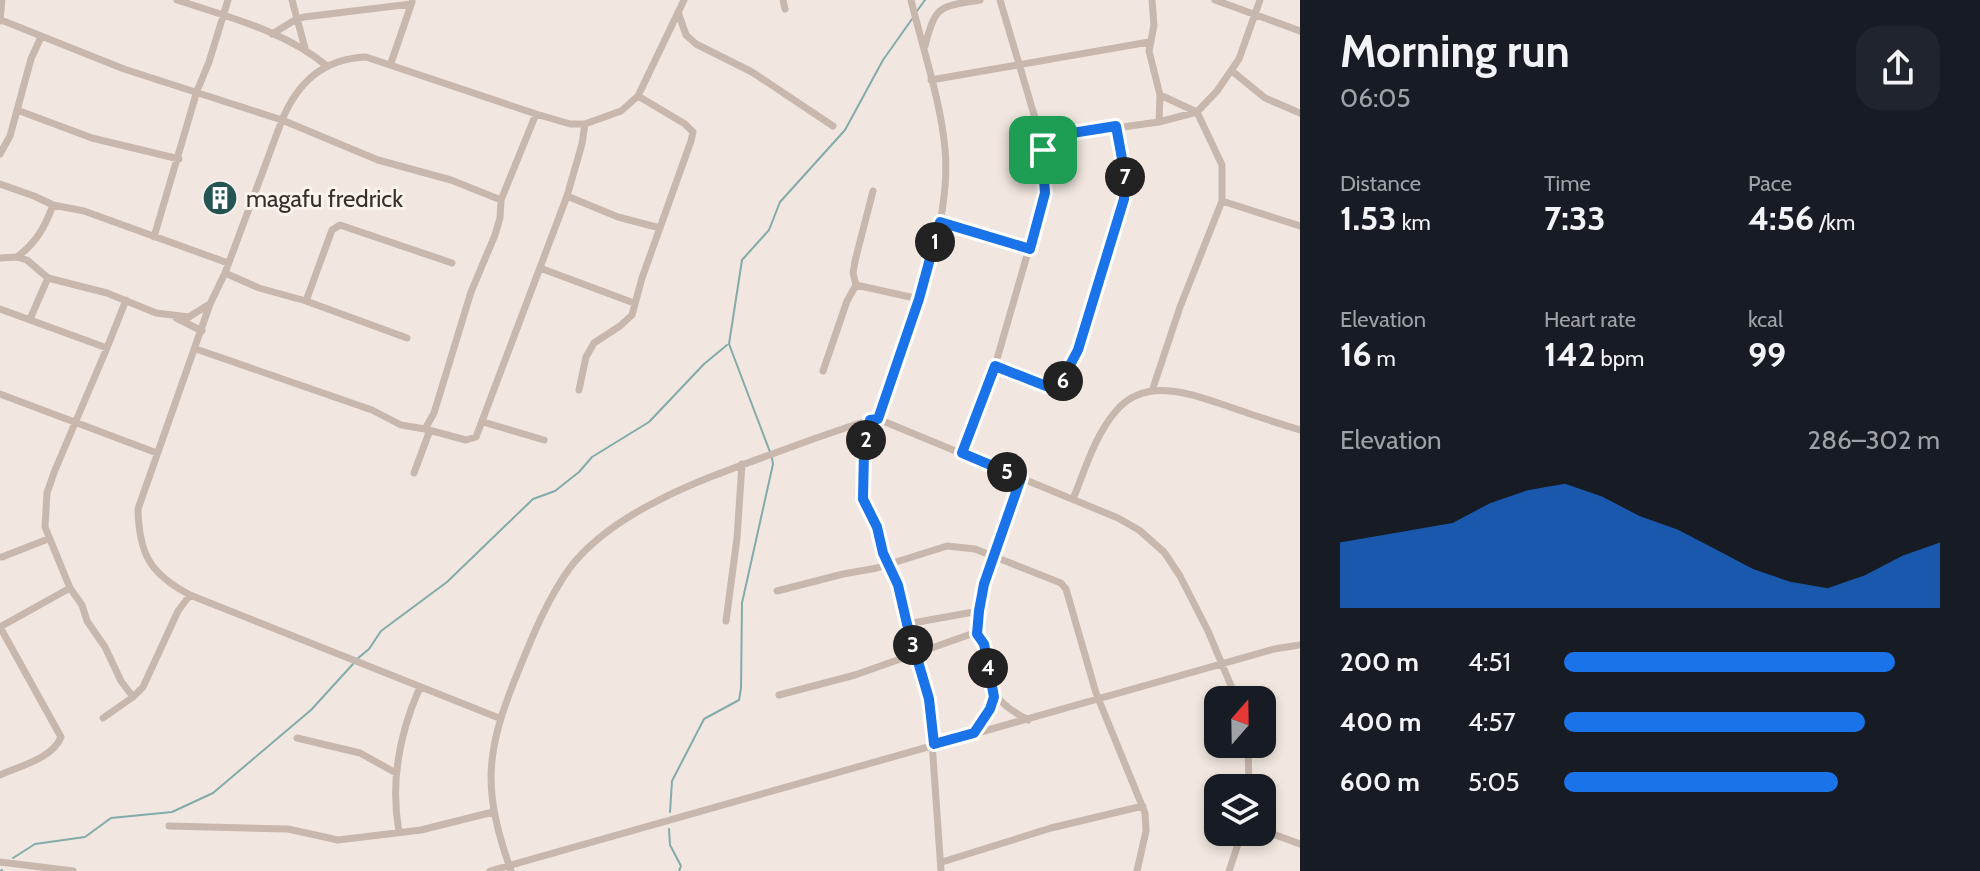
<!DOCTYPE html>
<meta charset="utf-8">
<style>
:root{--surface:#171b24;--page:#20242c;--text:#f1f3f6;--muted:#9ea1a6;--accent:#1a73e8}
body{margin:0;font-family:Cabin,sans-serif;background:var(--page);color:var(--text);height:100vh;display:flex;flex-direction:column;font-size:30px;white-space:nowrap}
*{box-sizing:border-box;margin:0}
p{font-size:26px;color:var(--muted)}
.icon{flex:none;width:44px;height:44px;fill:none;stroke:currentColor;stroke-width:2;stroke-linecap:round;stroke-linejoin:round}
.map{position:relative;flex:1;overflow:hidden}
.details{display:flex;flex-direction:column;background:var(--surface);width:680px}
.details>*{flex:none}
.needle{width:52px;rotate:20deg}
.buttons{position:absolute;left:1204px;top:686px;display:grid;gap:16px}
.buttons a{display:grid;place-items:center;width:72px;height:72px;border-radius:16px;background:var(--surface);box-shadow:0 4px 12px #0003;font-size:40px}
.pin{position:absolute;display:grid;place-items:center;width:68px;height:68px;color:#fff;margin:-34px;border-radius:16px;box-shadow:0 4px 12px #0006}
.km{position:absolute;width:40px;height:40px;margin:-20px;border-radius:50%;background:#222;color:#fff;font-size:22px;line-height:40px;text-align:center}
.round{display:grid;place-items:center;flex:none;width:84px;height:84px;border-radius:24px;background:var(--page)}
.overview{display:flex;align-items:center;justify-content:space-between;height:136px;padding:0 40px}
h1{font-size:44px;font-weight:700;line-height:60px}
.metrics{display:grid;grid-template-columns:repeat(3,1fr);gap:12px;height:136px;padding:8px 40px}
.metrics div{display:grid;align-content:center}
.metrics b{font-size:34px;font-weight:700}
.metrics small{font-size:22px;font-weight:400}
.metrics p{font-size:22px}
.chart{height:224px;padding:16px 40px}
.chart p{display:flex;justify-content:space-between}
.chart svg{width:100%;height:144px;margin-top:8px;fill:var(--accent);opacity:.7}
ul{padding:0 40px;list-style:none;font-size:26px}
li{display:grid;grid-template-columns:128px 96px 1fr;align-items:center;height:60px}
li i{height:20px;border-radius:10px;background:var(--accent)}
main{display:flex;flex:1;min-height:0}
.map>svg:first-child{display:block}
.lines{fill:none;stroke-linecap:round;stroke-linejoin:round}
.stream{stroke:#82aba9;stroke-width:2}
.minor{stroke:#c8b7ad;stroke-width:7}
.route-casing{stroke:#fff;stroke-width:16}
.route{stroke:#1a73e8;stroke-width:10}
.labels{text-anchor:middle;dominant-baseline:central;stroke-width:6;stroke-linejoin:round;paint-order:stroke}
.poi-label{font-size:24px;fill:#372e2b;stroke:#f9f2ed;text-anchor:start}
</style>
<main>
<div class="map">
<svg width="1300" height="871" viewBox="0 0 1300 871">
<rect width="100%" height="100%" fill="#f1e7e0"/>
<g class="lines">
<path class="stream" d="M917 11 925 0
M770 452 729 344 742 260 769 230 780 202 845 130 883 60 912 19
M357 659 369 649 381 631 447 582 533 499 555 491 579 472 592 457 649 422 704 364 727 345
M670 812 672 781 704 719 739 700 741 688 742 603 773 464 772 458
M669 829 670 845 681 866 679 871
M13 858 35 844 85 837 111 818 172 812 213 793 311 710 353 664
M0 871 2 870"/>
<path class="minor" d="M177 0C228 17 285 31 327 66
M292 0 305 48
M783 0 785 9
M1152 0 1154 25 1149 51 1160 95 1159 122
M1215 0 1300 31
M678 12 686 35 696 44 752 72 833 126
M1 20 124 69 282 120 378 160 451 180 501 200
M0 21 2 0
M272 34 295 20 304 17 411 4
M925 46C936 4 939 7 980 0
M391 63 412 2
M1232 71 1265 98 1300 113
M931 80 1149 42
M17 110 92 138 179 159
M1041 138 1159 122 1197 112 1217 91 1239 59 1260 0
M0 154 10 136 31 59 41 37
M0 184 34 196 53 205 84 211 228 263
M567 196 618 217 660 228
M1222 201 1300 226
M940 222 1030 249
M154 237 197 91 209 62 228 0
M17 257C36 243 45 227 53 205
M0 258 17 257 27 260 48 278 107 293 156 313 189 317 208 305
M540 268 634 303
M225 273 259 288 306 301 407 338
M856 285 853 273 855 261 873 191
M306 301 332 230 340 225 452 263
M0 309 107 348 126 300
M176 318 202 331
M30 319 48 278
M107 348 55 470 47 493 45 527 70 588 82 605 87 621 105 647 121 681 133 697 143 687 178 611 190 595
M196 349 372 410 401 425 425 429 434 413 471 292 495 235 500 218 501 200 536 114
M995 366 1046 386 1060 384 1078 350 1124 199 1125 175 1116 126
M823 371 847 301 856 285 919 299
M579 390 586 357 594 343 620 326 632 315 642 278 691 141 693 132 685 124 638 96
M1152 391 1180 307 1222 201V165L1197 112 1160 95
M0 394 157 453
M878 419C904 342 953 229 945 149 941 102 922 46 911 0
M870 420 864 451 863 499 877 527 883 553 898 585 907 624 929 699 941 871
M483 422 544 440
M425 429 466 440 476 437 567 196 582 144 585 124
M962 453 995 366 1045 193 1041 138 1000 0
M414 473 430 430
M1073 499C1085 470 1095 435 1116 411 1146 375 1194 395 1230 407 1253 415 1277 423 1300 430
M2 557 48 539
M777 591 843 574 877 568 947 546 975 549 1061 583 1066 589 1096 693 1145 813 1146 831 1137 871
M726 621 737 538 742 464
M907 624 979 611
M0 627 70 588
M977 634 984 584 1021 478
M779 695 855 675 974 633 982 637 984 644C991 687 987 698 1028 720
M103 718 133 697
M499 718 190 595C150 574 139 554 138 509L210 304 225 273 282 120C298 82 323 59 366 57L536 114 570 124H585L621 111 638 96 684 0
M974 733 990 709 994 697
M297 738 360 753 396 773
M1248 744 1249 788
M0 775C20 766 53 758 61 737L0 627
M169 826 288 829 338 840 421 830 493 812
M1262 830 1300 844
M399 832C390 782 400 732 420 687
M0 862 73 871
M942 862 1051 828 1143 806
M490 871 1274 649 1300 645
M511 871C482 789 485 752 518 672 532 637 547 600 569 569 613 510 706 478 772 454 805 442 837 430 870 420L878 419 1118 518 1139 530 1164 552 1180 576 1208 631 1237 700
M1229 871 1242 832"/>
</g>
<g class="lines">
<defs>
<path id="route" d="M1116 126 1125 175 1124 199 1078 350 1060 384 1046 386 995 366 962 453 1021 478 984 584 979 611 977 634 984 644 994 697 990 709 974 733 934 744 929 699 907 624 898 585 883 553 877 527 863 499 864 451 870 420 878 419 919 299 940 222 1030 249 1045 193 1041 138Z"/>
</defs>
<use href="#route" class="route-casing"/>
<use href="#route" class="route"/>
</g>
<defs>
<symbol id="building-disc" viewBox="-11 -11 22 22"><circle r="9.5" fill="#245553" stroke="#f9f2ed"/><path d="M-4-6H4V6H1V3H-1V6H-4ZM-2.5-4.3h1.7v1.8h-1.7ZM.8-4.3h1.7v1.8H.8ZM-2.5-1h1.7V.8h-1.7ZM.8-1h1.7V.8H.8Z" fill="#fff"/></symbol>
</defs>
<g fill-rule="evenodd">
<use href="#building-disc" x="200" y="178" width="40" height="40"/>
</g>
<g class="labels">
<g class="poi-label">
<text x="246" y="198">magafu fredrick</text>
</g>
</g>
</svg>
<div class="buttons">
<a><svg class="needle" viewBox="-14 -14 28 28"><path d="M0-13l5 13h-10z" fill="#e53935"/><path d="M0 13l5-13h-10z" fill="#9ea1a6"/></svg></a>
<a><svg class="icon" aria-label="layers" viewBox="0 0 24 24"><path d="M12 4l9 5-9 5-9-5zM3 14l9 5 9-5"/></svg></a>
</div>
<div class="pin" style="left:1043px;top:150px;background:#1e9e55"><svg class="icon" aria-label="arrive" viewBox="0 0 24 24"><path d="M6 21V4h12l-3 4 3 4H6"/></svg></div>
<b class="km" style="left:935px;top:242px">1</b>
<b class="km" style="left:866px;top:440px">2</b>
<b class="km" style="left:913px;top:645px">3</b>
<b class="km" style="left:988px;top:668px">4</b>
<b class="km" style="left:1007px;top:472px">5</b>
<b class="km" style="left:1063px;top:381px">6</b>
<b class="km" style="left:1125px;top:177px">7</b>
</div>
<section class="details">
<div class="overview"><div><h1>Morning run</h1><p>06:05</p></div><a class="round"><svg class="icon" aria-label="share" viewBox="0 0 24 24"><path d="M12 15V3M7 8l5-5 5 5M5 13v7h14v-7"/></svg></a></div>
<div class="metrics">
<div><p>Distance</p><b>1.53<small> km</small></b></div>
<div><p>Time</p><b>7:33</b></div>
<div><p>Pace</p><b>4:56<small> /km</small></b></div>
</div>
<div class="metrics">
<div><p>Elevation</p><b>16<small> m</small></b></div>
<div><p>Heart rate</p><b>142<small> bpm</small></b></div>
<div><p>kcal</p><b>99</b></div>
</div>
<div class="chart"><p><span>Elevation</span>286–302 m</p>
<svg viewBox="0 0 160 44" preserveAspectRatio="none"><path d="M0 44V24L10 22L20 20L30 18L40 12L50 8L60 6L70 10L80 16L90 20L100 26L110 32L120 36L130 38L140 34L150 28L160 24V44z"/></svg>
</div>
<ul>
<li><b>200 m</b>4:51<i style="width:88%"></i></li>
<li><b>400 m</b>4:57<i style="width:80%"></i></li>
<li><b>600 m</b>5:05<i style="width:73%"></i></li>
</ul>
</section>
</main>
